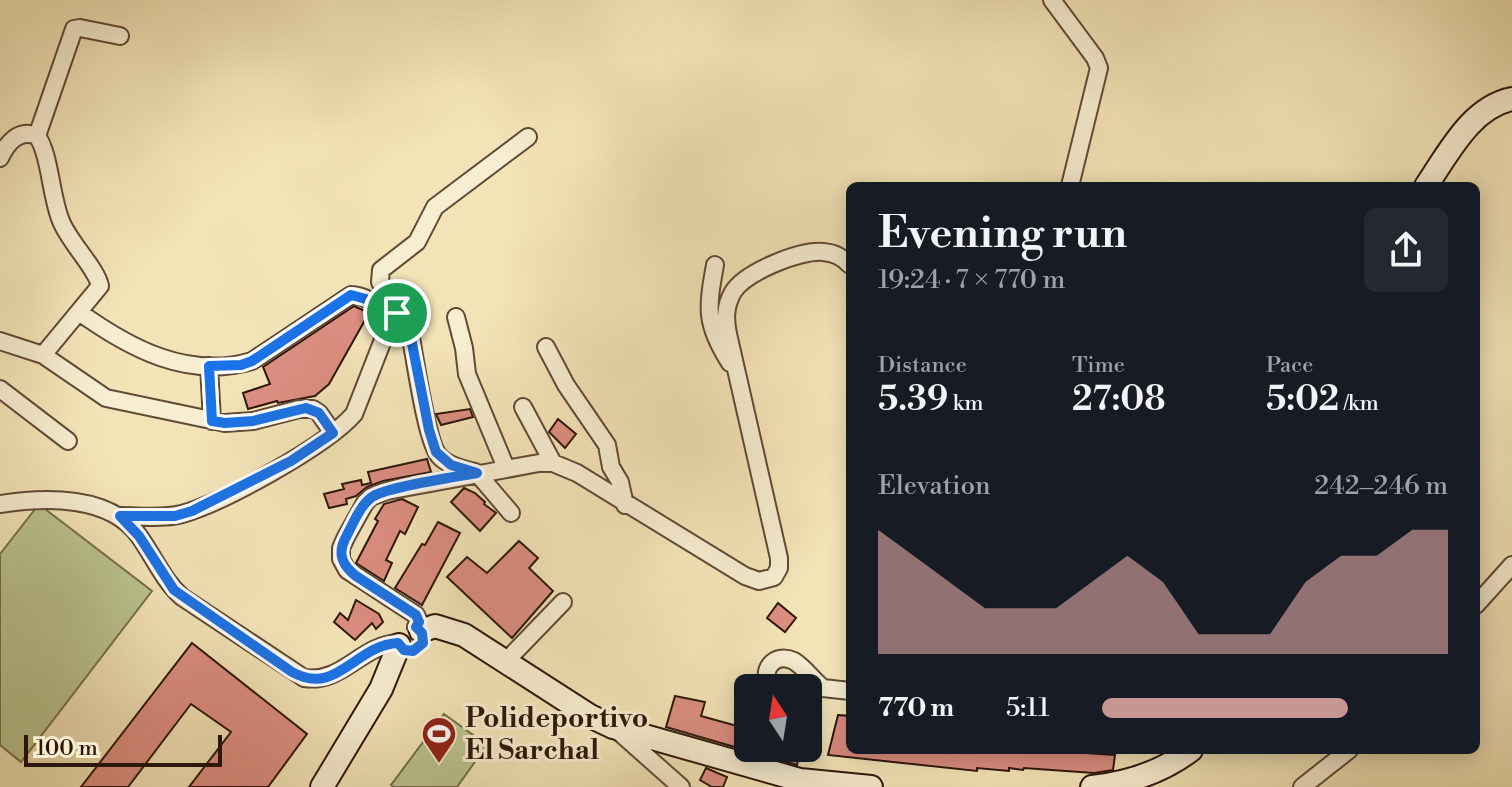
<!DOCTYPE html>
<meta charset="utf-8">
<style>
:root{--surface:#171b24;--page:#242831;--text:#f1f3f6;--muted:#9ea1a6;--accent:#c59692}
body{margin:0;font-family:"Libre Bodoni",serif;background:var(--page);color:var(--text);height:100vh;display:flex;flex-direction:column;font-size:30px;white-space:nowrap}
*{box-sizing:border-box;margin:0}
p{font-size:26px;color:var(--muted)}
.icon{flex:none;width:44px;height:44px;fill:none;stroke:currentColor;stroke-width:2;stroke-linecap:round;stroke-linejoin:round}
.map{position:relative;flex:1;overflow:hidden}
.drawer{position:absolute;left:846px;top:182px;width:634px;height:572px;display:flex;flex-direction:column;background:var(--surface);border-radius:12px;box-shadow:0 4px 20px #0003}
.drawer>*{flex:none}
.needle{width:52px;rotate:348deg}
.tools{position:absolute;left:734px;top:674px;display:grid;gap:16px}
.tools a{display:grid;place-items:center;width:88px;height:88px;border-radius:12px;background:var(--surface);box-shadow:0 4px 20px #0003;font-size:40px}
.scale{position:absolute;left:24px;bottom:20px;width:198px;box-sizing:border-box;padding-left:8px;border:4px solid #2e170b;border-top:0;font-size:22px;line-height:28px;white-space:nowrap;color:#2e170b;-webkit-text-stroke:6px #f7edd0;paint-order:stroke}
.pin{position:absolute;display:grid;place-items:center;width:68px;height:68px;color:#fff;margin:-34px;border:4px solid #fff;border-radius:50%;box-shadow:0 2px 8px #0007}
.round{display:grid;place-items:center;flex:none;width:84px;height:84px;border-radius:12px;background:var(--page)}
.headline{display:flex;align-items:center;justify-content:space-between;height:136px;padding:0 32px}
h1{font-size:44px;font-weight:600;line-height:60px}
.stats{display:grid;grid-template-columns:repeat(3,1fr);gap:12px;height:136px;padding:8px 32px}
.stats div{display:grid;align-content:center}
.stats b{font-size:34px;font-weight:600}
.stats small{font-size:22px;font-weight:400}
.stats p{font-size:22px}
.chart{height:224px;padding:16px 32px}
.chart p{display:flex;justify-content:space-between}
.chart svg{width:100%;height:144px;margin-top:8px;fill:var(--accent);opacity:.7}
ul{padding:0 32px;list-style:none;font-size:26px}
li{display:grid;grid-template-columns:128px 96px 1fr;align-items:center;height:60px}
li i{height:20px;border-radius:10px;background:var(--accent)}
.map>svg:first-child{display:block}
.pitch{fill:#bac48f;stroke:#746e4d;stroke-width:2}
.building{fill:#dc8e81;stroke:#2e170b;stroke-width:2}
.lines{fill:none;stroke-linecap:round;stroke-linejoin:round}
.minor-casing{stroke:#5f4a36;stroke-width:20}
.secondary-casing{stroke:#2e170b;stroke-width:26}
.minor{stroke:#f7edd0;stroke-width:16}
.secondary{stroke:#f7edd0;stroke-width:22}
.route-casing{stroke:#fff;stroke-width:16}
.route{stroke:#1a73e8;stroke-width:10}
.labels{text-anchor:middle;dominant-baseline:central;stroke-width:6;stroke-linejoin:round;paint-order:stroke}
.poi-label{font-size:28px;font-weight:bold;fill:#2e170b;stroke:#f7edd0;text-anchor:start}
</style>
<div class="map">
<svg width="1512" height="787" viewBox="0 0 1512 787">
<rect width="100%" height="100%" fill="#f3e4b7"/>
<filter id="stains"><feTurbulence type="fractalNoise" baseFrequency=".0025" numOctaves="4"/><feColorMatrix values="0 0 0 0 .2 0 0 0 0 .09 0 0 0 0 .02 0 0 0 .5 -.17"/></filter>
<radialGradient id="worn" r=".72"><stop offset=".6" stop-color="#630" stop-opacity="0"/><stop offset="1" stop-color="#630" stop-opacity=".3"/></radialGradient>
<path class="pitch" d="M36 508 45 509 152 591 21 762 0 745V554Z
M444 714 487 745 457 787H394L391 785Z"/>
<path class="building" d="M354 306 369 313 329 384 315 396 278 403 277 401 248 409 243 393 270 384 263 367Z
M470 409 473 417 441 425 436 414Z
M558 419 576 434 565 448 549 432Z
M427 459 431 472 383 481 367 487 356 496 346 499 347 504 329 508 324 494 344 489 342 484 361 480 362 485 371 483 368 472Z
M464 488 475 493 485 502 484 504 496 513 480 531 451 502Z
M402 499 418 507 405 534 400 531 386 560 392 563 384 581 356 563 378 521 375 519 384 504Z
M438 522 460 533 422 605 395 588 422 544 425 545Z
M519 541 538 558 529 568 553 591 512 638 447 577 467 557 487 573Z
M356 600 379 614 383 622 376 629 372 623 355 640 334 622 340 613 348 620Z
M778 603 796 618 785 632 767 618Z
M192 643 307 734 268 787H189L231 732 191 704 128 787H81Z
M675 696 705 702 701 716 748 729V748H801L797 765 666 727Z
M838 715 850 716V750L1031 753H1042V750H1086V753L1115 755 1113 770 1094 773 1024 768 1023 770 1009 768V771L977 768V771L828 755Z
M706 768 727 777 723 787H712L700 780Z"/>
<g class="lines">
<defs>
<path id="minor" d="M1052 0 1095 58 1099 68 1070 186
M37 136C50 154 51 198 61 221 69 242 97 269 100 286L43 355
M37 136 74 29 80 28 120 36
M0 158C7 143 19 128 37 136
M715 265C707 309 705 324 730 363
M79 312C129 348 188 380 252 361L351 295C367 295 380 308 392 317
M397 313 380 282 381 270 417 242 435 207 528 137
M397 313 404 315 408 321C413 344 426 445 440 457 449 466 463 469 475 472
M456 317 464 348 467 374 506 468
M0 341 43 355 106 398 225 423 253 421 299 409H313L319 413 333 433
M546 347 566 385 607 445 611 467 620 482 625 505
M209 366 212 421
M0 389 68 441
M523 407 553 463
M477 473 511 513
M0 504C45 497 110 495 139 536 154 557 163 580 182 597L304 678C342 684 361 645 398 643
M120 516C140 516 163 519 182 514 223 503 327 445 354 414L392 317 397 313
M1476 605 1512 565
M416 627 419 622 416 615 347 570 341 559V548L346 537 365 503 371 497 387 491 539 463H553L577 473 745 576 759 581 774 577 779 568V558L728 334C725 319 725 306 733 292 745 272 800 250 823 252 835 253 842 257 850 265
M507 660 563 602
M772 688C758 672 774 651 794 661 805 668 813 680 823 688L808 689
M823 688 850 691
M618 731 681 787
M1302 787 1349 750"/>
<path id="secondary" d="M1426 186C1448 154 1471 107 1512 99
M421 631 435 626 464 635 590 716 613 727 800 780 871 787
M322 787 381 689 399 645
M1092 787C1128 783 1161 773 1191 750"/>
</defs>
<use href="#minor" class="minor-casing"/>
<use href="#secondary" class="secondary-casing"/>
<use href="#minor" class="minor"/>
<use href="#secondary" class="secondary"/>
</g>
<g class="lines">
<defs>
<path id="route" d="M351 295 366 299 392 317 397 313 407 318 429 430 436 452 451 465 477 473C455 477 386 487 372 497 360 505 352 526 345 539 337 555 343 566 356 576L416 615 419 622 416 627 422 633 423 643 413 651 404 650 398 643C355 645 337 697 292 672L174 590 139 536 120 516H175L192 511 291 461 333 433 319 413 306 408 253 421 225 423 212 421 209 366 241 365 252 361Z"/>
</defs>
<use href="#route" class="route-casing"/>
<use href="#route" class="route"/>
</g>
<defs>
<symbol id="stadium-pin" viewBox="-11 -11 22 30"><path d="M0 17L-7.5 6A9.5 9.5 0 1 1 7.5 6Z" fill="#8f2418" stroke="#f7edd0"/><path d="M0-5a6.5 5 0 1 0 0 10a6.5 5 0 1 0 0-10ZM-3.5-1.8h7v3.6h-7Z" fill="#fff"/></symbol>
</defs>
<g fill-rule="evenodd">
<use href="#stadium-pin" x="419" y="714" width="40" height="54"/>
</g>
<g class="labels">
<g class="poi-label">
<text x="465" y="718">Polideportivo<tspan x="465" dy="32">El Sarchal</tspan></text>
</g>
</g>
<rect width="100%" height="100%" filter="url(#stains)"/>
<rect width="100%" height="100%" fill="url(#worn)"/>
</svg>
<div class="tools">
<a><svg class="needle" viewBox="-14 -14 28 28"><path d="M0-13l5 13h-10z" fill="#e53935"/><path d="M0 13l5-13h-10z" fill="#9ea1a6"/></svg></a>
</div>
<div class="scale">100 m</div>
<div class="pin" style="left:397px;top:313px;background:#1e9e55"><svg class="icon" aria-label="arrive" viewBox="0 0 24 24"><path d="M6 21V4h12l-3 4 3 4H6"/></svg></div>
<section class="drawer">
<div class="headline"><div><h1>Evening run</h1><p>19:24 · 7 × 770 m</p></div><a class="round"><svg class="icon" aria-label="share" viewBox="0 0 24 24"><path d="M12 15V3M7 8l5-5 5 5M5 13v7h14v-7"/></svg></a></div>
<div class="stats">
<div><p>Distance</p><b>5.39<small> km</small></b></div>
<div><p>Time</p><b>27:08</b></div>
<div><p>Pace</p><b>5:02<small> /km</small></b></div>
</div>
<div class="chart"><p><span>Elevation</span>242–246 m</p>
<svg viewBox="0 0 160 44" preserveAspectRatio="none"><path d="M0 44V6L10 14L20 22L30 30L40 30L50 30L60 22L70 14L80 22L90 38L100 38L110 38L120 22L130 14L140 14L150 6L160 6V44z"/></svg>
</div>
<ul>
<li><b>770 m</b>5:11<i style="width:71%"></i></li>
</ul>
</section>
</div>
